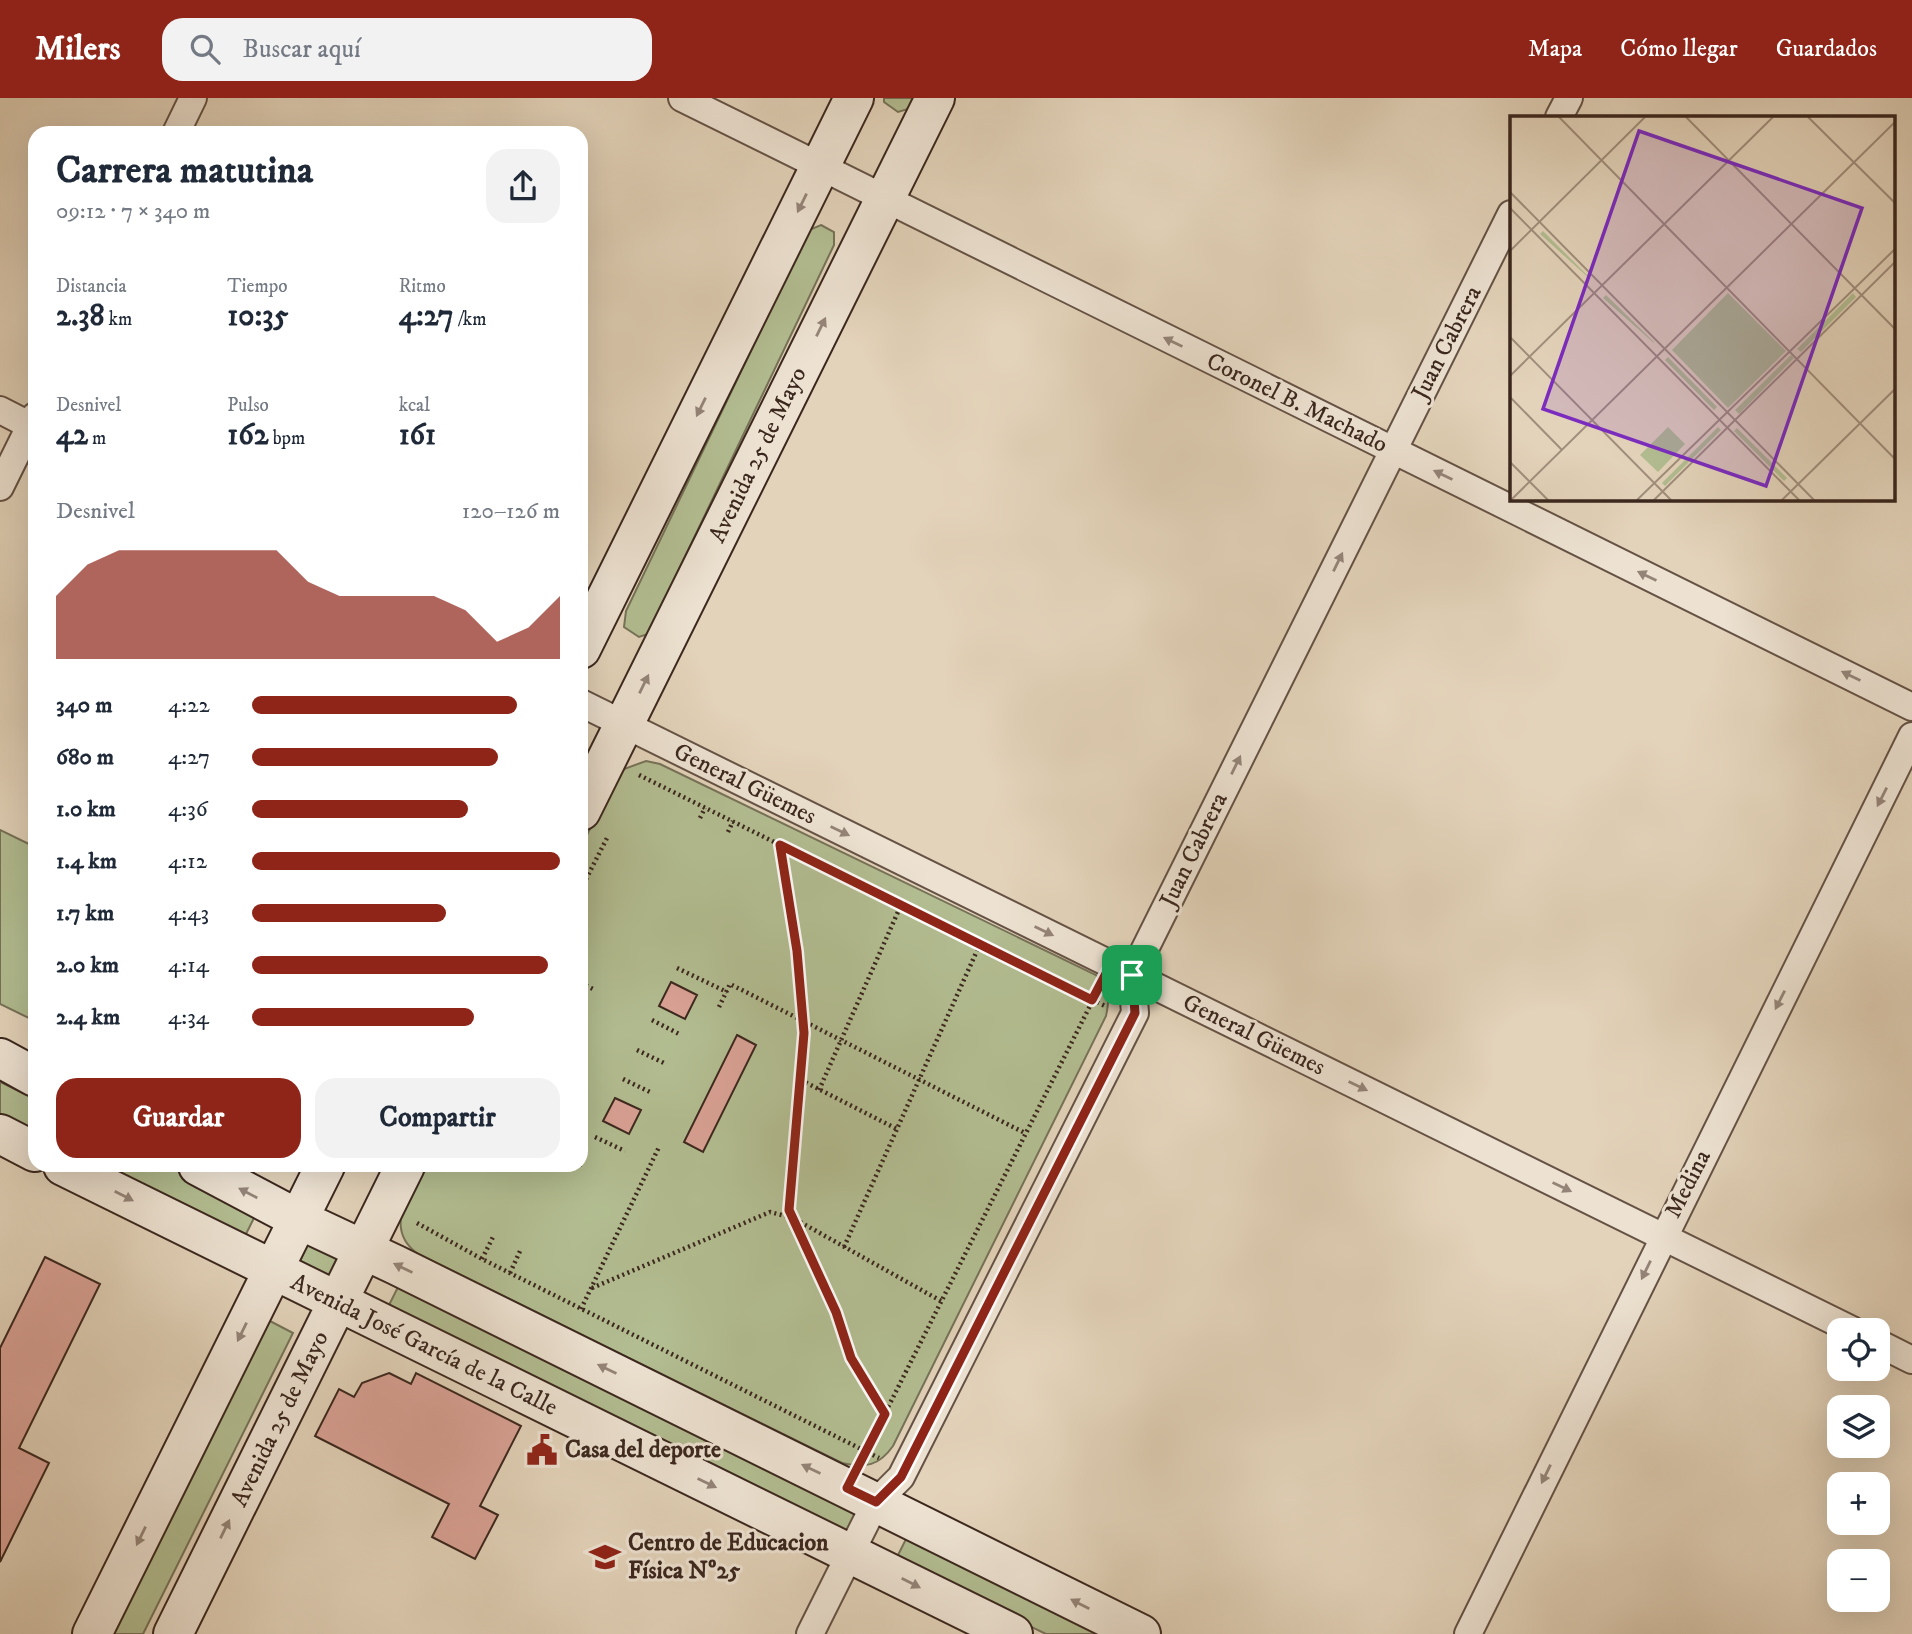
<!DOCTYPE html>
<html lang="es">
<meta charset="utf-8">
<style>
:root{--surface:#fff;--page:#f2f2f3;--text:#1f2937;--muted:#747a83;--accent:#8f2418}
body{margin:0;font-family:"IM FELL DW Pica",serif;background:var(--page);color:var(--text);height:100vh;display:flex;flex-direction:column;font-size:26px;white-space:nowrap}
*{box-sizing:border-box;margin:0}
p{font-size:23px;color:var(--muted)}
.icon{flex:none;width:38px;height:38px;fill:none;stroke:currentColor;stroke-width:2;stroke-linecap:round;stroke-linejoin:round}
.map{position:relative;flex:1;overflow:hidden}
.side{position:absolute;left:28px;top:28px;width:560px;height:1046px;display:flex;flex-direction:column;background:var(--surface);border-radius:21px;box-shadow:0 7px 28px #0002}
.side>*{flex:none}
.buttons{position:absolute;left:1827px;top:1220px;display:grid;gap:14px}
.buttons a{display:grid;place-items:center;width:63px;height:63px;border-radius:14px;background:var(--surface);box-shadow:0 7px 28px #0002;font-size:35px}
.pin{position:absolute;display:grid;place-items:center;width:60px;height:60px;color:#fff;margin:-30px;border-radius:14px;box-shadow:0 4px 10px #0006}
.round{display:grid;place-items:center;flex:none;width:74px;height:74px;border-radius:21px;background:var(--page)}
.headline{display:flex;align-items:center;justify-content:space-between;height:119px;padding:0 28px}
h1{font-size:38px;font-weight:700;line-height:52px}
.metrics{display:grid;grid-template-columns:repeat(3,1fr);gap:10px;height:119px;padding:7px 28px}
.metrics div{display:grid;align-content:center}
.metrics b{font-size:30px;font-weight:700}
.metrics small{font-size:19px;font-weight:400}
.metrics p{font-size:19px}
.chart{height:196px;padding:14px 28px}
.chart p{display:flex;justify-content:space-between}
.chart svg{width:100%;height:126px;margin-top:7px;fill:var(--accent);opacity:.7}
.action{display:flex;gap:14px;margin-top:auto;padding:14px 28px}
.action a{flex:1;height:80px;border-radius:21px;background:var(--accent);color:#fff;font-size:28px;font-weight:700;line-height:80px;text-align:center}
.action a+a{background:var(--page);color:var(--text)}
ul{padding:0 28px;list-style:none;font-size:23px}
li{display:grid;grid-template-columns:112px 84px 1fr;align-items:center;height:52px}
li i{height:18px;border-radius:9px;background:var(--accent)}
header{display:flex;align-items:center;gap:42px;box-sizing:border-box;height:98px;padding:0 35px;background:var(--accent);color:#fff}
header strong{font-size:33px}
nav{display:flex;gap:38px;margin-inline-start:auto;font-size:24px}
.search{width:490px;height:63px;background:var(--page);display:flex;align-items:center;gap:18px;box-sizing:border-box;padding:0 24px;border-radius:21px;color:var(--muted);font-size:26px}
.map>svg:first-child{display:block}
.green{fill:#b2bd91;stroke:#767258;stroke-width:2}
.building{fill:#daa296;stroke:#3b271e;stroke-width:2}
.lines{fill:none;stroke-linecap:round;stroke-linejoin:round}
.street-casing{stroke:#655245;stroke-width:30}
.secondary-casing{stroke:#3b271e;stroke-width:42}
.path{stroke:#3b271e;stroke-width:4.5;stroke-dasharray:2 3.5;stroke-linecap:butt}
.street{stroke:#ede2d2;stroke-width:26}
.secondary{stroke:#ede2d2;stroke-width:38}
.oneway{fill:#948478}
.route-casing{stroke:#fff;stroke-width:14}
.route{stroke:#8f2418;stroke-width:9}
.labels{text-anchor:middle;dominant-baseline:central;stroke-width:6;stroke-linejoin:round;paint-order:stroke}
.street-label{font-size:24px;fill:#3b271e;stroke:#ede2d2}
.poi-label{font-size:24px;font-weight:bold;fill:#3b271e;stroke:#ede2d2;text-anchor:start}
.inset-road{fill:none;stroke:#a08e7c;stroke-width:2}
.view{fill:#7b2cbf;fill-opacity:0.15;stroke:#7b2cbf;stroke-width:3.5}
.inset-edge{fill:none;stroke:#3b271e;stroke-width:3.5}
</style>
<header>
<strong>Milers</strong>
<div class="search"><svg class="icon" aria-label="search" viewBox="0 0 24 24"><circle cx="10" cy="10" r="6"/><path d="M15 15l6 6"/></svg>Buscar aquí</div>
<nav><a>Mapa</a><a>Cómo llegar</a><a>Guardados</a></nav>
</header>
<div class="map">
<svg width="1912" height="1536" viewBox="0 0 1912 1536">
<rect width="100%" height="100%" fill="#e3d3ba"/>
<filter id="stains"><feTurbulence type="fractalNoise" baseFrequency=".00286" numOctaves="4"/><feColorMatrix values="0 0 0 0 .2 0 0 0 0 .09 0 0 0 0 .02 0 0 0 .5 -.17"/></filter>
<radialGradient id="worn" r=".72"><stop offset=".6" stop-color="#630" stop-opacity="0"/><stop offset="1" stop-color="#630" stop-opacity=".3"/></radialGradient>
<path class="green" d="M884 0H913L908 11 898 14 884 4Z
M821 127 834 134V147L648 536 639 539 624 529 626 513 809 132Z
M646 663 660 666 1096 877C1110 891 1110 899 1106 918L893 1348C879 1368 866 1370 842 1365L418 1156C384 1132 408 1098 421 1068H581V749L613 684 624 671Z
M0 732 35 749V923L0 906Z
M0 984 35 1001V1036L0 1019Z
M100 1068H171L259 1110 245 1138Z
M307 1146 336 1155 337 1161 330 1180 297 1162Z
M400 1185 860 1408 846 1437 386 1213Z
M268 1222 293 1235 143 1536H113Z
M909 1435 1117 1536H1046L895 1463Z"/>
<path class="building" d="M671 884 697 897 685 921 659 908Z
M737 937 756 947 703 1054 684 1044Z
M615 1000 641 1012 629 1036 603 1023Z
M45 1159 100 1186 19 1350 49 1365 0 1464V1250Z
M389 1275 411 1286 416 1275 521 1328 480 1408 498 1417 475 1461 432 1439 449 1406 315 1338 339 1291 354 1299 362 1285Z"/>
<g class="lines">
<defs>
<path id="street" d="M682 0 1912 609
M1559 19 1569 0
M176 35 193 0
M0 312 35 330
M0 389 35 318
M581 605 1852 1232
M1878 1245 1912 1262
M810 1536 876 1404 901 1379 1132 921 1135 915 1132 877 1511 116
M1468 1536 1912 638"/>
<path id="secondary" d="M581 551 854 0
M581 713 935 0
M0 960 35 979
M0 1036 35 1054
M63 1068 1013 1536
M198 1068 298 1121 396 1167 1141 1536
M92 1536 325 1068
M173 1536 405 1068"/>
</defs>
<use href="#street" class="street-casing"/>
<use href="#secondary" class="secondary-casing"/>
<path class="path" d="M639 677 1105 908
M700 720 705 710
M728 734 733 723
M780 747 797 853 804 935 789 1113 836 1214 851 1260 885 1316
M581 791 607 740
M677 870 727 894
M581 885 595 892
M719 909 730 886 1025 1035
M652 922 681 937
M637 952 666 966
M623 981 652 995
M801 982 897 1031
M819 992 901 807
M595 1039 625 1053
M417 1125 482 1161 879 1360
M844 1149 980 846
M482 1161 493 1139
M510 1175 520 1153
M592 1190 770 1114 793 1120 941 1203
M581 1211 659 1049
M866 1353 1098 892"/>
<use href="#street" class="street"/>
<use href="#secondary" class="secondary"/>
</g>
<defs><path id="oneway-solid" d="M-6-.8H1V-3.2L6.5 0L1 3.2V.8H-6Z" transform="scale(1.75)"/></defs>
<g class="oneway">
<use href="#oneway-solid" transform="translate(802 105) rotate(116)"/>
<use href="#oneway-solid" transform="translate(821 229) rotate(-64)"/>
<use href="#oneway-solid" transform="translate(1173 244) rotate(-154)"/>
<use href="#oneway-solid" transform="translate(701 309) rotate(116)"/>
<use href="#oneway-solid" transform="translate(1443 377) rotate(-154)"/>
<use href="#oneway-solid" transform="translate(1338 464) rotate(-64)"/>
<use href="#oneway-solid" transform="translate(1647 478) rotate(-154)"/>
<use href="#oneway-solid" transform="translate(1851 578) rotate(-154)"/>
<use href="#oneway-solid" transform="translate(644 586) rotate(-64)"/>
<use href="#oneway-solid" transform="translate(1236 667) rotate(-64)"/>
<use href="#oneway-solid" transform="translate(1882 699) rotate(117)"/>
<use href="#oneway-solid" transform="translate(840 733) rotate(26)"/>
<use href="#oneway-solid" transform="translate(1044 833) rotate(26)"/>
<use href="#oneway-solid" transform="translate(1780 902) rotate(117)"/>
<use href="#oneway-solid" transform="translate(1358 988) rotate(26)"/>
<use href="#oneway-solid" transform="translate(1562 1089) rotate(26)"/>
<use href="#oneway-solid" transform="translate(248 1095) rotate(-152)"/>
<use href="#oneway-solid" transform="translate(124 1098) rotate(27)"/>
<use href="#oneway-solid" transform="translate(403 1170) rotate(-154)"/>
<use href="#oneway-solid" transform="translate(1646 1172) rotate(116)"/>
<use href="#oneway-solid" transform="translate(242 1234) rotate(116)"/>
<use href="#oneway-solid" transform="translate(607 1271) rotate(-154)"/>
<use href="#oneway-solid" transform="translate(811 1371) rotate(-154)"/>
<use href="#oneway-solid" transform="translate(1546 1376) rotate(116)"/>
<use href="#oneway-solid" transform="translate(707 1385) rotate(26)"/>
<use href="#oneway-solid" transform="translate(225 1431) rotate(-64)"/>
<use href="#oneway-solid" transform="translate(141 1438) rotate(116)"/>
<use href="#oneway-solid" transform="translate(911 1485) rotate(27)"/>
<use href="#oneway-solid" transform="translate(1080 1506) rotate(-153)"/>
</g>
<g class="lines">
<defs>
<path id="route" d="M780 747 1092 902 1111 866 1132 877 1135 915 1132 921 901 1379 876 1404 847 1390 885 1316 851 1260 836 1214 789 1112 804 935 797 853Z"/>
</defs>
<use href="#route" class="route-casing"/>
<use href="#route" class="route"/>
</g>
<defs>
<symbol id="civic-bare" viewBox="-9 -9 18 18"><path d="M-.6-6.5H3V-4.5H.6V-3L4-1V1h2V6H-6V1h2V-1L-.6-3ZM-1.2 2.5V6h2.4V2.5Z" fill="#8f2418" stroke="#ede2d2" stroke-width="2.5" paint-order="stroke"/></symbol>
<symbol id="school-bare" viewBox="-9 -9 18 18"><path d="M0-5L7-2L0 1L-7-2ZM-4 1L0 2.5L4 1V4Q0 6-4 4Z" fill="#8f2418" stroke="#ede2d2" stroke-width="2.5" paint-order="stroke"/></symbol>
</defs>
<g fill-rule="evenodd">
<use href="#civic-bare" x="520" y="1330" width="44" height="44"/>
<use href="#school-bare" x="583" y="1437" width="44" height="44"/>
</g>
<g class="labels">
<g class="street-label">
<text transform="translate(1447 245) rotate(-63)">Juan Cabrera</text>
<text transform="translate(1297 305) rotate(26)">Coronel B. Machado</text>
<text transform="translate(758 357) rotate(-64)">Avenida 25 de Mayo</text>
<text transform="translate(745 686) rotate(26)">General Güemes</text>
<text transform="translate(1194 752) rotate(-64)">Juan Cabrera</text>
<text transform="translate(1254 937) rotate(26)">General Güemes</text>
<text transform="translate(1688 1086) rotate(-63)">Medina</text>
<text transform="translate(424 1247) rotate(26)">Avenida José García de la Calle</text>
<text transform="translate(280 1321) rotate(-64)">Avenida 25 de Mayo</text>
</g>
<g class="poi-label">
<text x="565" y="1352">Casa del deporte</text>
<text x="628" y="1445">Centro de Educacion<tspan x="628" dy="28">Física Nº25</tspan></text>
</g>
</g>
<g transform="translate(1510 18)">
<rect width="385" height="385" fill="#e3d3ba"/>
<path d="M33 115 80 162V163L30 118ZM218 177 276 235 218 292 162 234ZM343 177 346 181 291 236 287 233ZM96 179 144 226V227L93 182ZM281 239 284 242 229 298 225 294ZM158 241 207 291 204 294 155 244ZM158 311 175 328 148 356 130 339ZM208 311 211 314 155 370 152 367ZM227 312 277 362 274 365 224 315Z" fill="#b2bd91"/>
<path class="inset-road" d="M49 1 385 343M176 1 385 213M298 1 385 87M0 76 304 384M0 92 289 384M0 135 135 1M0 221 161 384M0 260 263 1M0 281 52 334M0 346 38 384M1 384 385 6M127 384 385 133M144 384 385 146M272 384 385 273"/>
<path class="view" d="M129 15 352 92 256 370 33 293Z"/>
<rect width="385" height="385" class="inset-edge"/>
</g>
<rect width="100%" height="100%" filter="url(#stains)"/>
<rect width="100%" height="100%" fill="url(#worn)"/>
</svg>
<div class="buttons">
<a><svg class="icon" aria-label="locate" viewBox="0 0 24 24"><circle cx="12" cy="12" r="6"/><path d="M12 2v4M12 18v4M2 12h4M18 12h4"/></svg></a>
<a><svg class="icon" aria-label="layers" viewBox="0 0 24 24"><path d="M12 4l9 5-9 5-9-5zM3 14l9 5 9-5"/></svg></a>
<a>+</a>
<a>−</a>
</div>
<div class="pin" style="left:1132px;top:877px;background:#1e9e55"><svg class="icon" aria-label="arrive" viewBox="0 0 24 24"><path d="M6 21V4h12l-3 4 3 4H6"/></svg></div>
<section class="side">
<div class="headline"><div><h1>Carrera matutina</h1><p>09:12 · 7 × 340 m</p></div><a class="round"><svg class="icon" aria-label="share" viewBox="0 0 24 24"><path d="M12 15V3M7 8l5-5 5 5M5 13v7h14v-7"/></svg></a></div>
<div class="metrics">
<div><p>Distancia</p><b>2.38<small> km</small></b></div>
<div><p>Tiempo</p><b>10:35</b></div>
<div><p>Ritmo</p><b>4:27<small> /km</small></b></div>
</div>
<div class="metrics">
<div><p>Desnivel</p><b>42<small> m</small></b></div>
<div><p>Pulso</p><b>162<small> bpm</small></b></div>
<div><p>kcal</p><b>161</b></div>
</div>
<div class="chart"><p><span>Desnivel</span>120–126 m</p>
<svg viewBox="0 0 160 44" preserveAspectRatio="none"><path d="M0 44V22L10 11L20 6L30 6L40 6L50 6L60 6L70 6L80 17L90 22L100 22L110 22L120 22L130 27L140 38L150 33L160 22V44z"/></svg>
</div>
<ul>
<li><b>340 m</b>4:22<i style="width:86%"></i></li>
<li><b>680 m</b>4:27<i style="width:80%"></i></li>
<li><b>1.0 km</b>4:36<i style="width:70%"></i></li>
<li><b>1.4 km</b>4:12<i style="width:100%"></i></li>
<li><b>1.7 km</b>4:43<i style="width:63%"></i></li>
<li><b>2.0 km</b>4:14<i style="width:96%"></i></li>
<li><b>2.4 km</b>4:34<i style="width:72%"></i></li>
</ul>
<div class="action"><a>Guardar</a><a>Compartir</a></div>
</section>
</div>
